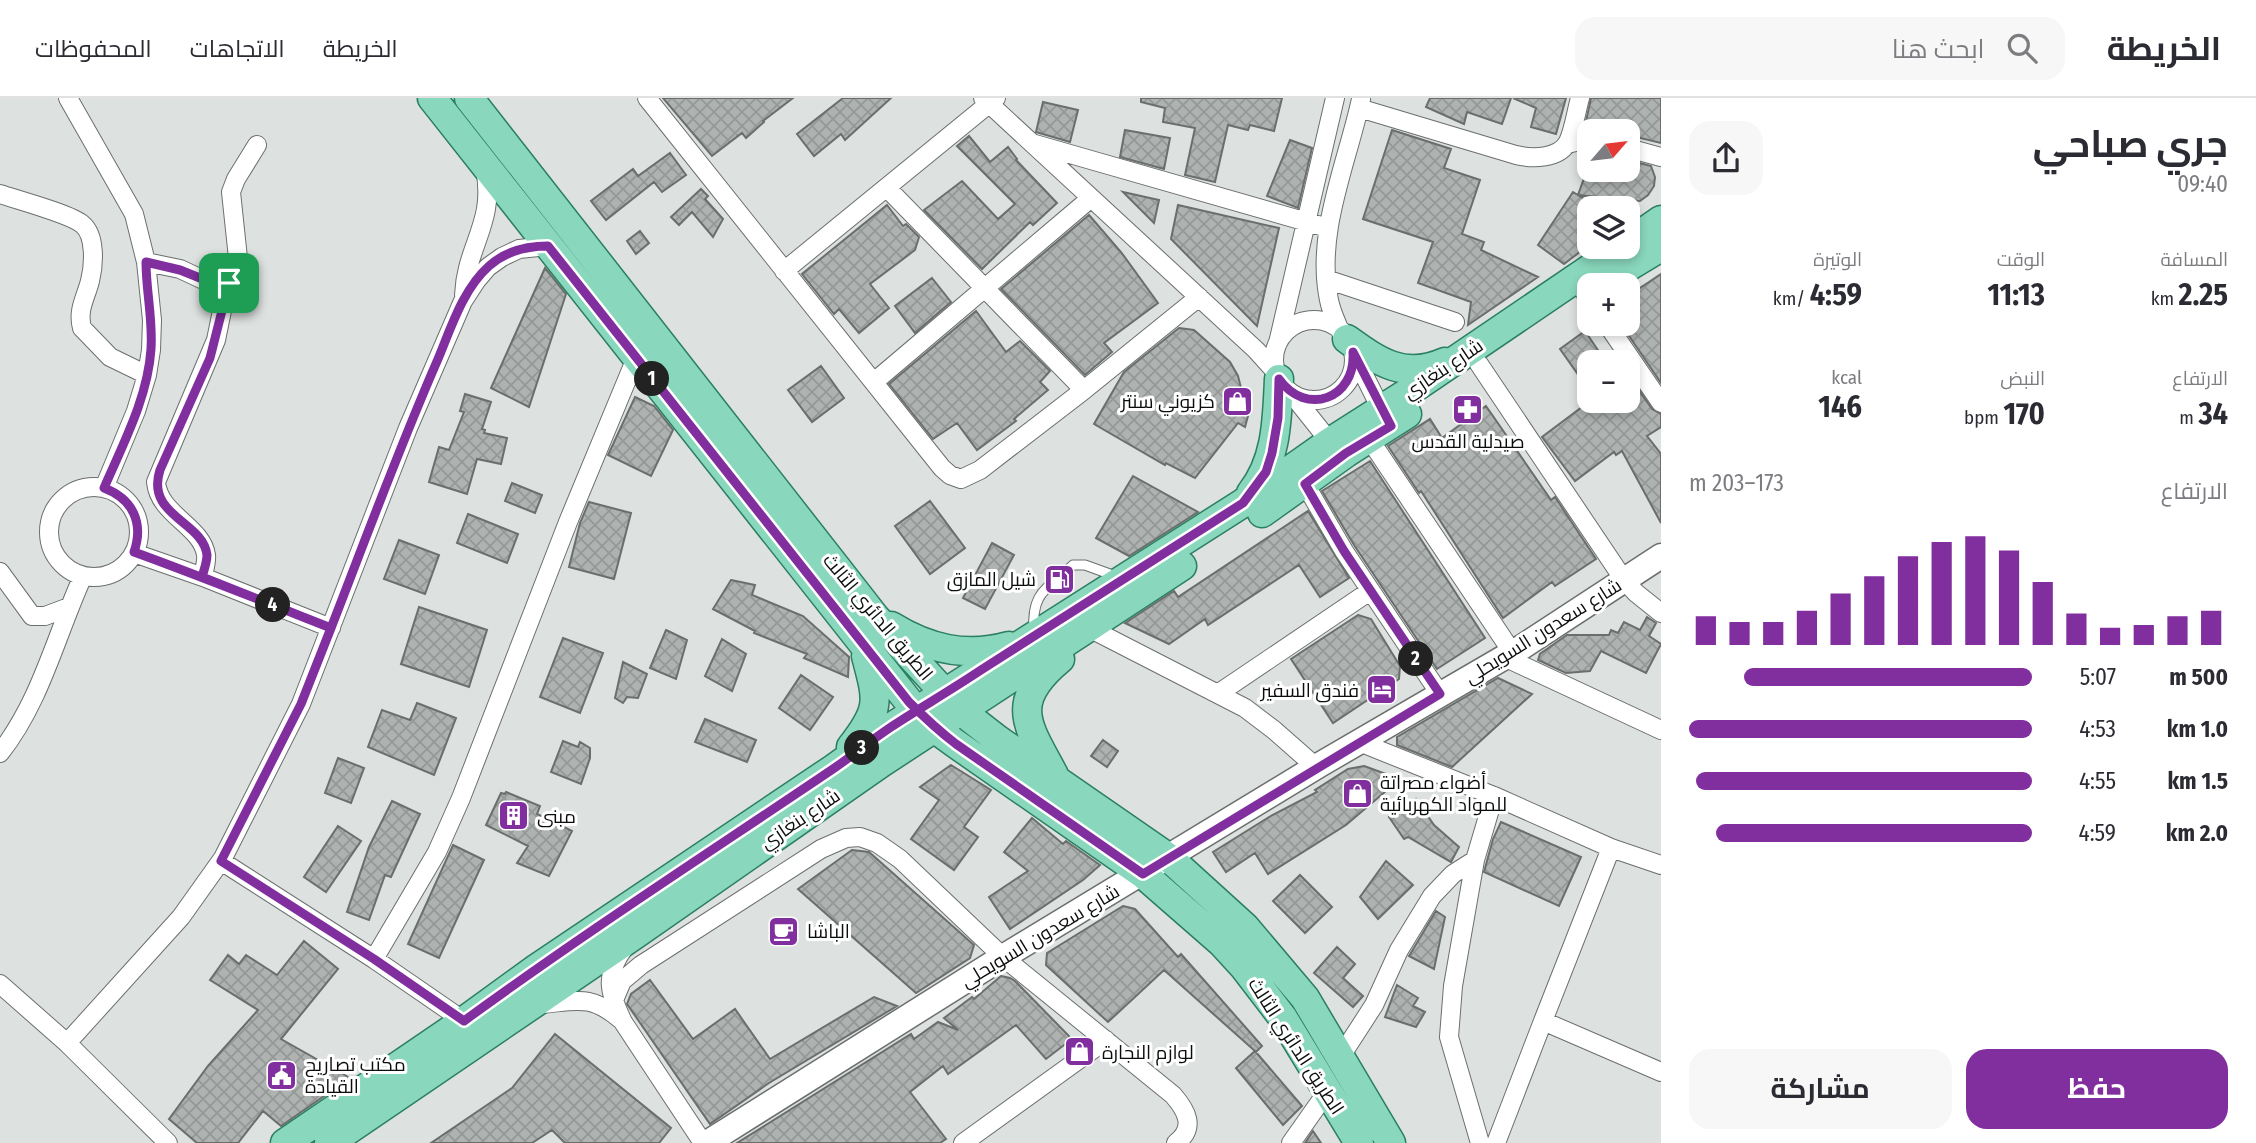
<!DOCTYPE html>
<html lang="ar">
<meta charset="utf-8">
<style>
:root{--surface:#fff;--page:#f7f7f7;--text:#2b2b33;--muted:#7c7c81;--line:#e1e1e2;--accent:#812f9e}
body{margin:0;font-family:"Fira Sans Condensed",Cairo,sans-serif;background:var(--page);color:var(--text);direction:rtl;height:100vh;display:flex;flex-direction:column;font-size:26px;white-space:nowrap}
*{box-sizing:border-box;margin:0}
p{font-size:23px;color:var(--muted)}
.icon{flex:none;width:38px;height:38px;fill:none;stroke:currentColor;stroke-width:2;stroke-linecap:round;stroke-linejoin:round}
.map{position:relative;flex:1;overflow:hidden;direction:ltr}
.details{display:flex;flex-direction:column;background:var(--surface);width:595px}
.details>*{flex:none}
.needle{width:46px;rotate:62deg}
.controls{position:absolute;left:1577px;top:21px;display:grid;gap:14px}
.controls a{display:grid;place-items:center;width:63px;height:63px;border-radius:14px;background:var(--surface);box-shadow:0 4px 10px #0003;font-size:35px}
.pin{position:absolute;display:grid;place-items:center;width:60px;height:60px;color:#fff;margin:-30px;border-radius:14px;box-shadow:0 4px 10px #0006}
.km{position:absolute;width:35px;height:35px;margin:-18px;border-radius:50%;background:#222;color:#fff;font-size:19px;line-height:35px;text-align:center}
.round{display:grid;place-items:center;flex:none;width:74px;height:74px;border-radius:21px;background:var(--page)}
.headline{display:flex;align-items:center;justify-content:space-between;height:119px;padding:0 28px}
h1{font-size:38px;font-weight:700;line-height:52px}
.metrics{display:grid;grid-template-columns:repeat(3,1fr);gap:10px;height:119px;padding:7px 28px}
.metrics div{display:grid;align-content:center}
.metrics b{font-size:30px;font-weight:700}
.metrics small{font-size:19px;font-weight:400}
.metrics p{font-size:19px}
.chart{height:196px;padding:14px 28px}
.chart p{display:flex;justify-content:space-between}
.chart svg{width:100%;height:126px;margin-top:7px;stroke:var(--accent);stroke-width:6}
.button{display:flex;gap:14px;margin-top:auto;padding:14px 28px}
.button a{flex:1;height:80px;border-radius:21px;background:var(--accent);color:#fff;font-size:28px;font-weight:700;line-height:80px;text-align:center}
.button a+a{background:var(--page);color:var(--text)}
ul{padding:0 28px;list-style:none;font-size:23px}
li{display:grid;grid-template-columns:112px 84px 1fr;align-items:center;height:52px}
li i{height:18px;border-radius:9px;background:var(--accent)}
header{display:flex;align-items:center;gap:42px;box-sizing:border-box;height:98px;padding:0 35px;background:var(--surface);border-bottom:2px solid var(--line)}
header strong{font-size:33px}
nav{display:flex;gap:38px;margin-inline-start:auto;font-size:24px}
.search{width:490px;height:63px;background:var(--page);display:flex;align-items:center;gap:18px;box-sizing:border-box;padding:0 24px;border-radius:21px;color:var(--muted);font-size:26px}
main{display:flex;flex:1;min-height:0}
.map>svg:first-child{display:block}
.building{fill:url(#building-cross-hatch);stroke:#6a6e6c;stroke-width:2}
.lines{fill:none;stroke-linecap:round;stroke-linejoin:round}
.lane-casing{stroke:#6b6f6d;stroke-width:11}
.street-casing{stroke:#6b6f6d;stroke-width:20}
.secondary-casing{stroke:#6b6f6d;stroke-width:27}
.primary-casing{stroke:#2a7f61;stroke-width:31}
.lane{stroke:#fff;stroke-width:9}
.street{stroke:#fff;stroke-width:18}
.secondary{stroke:#fff;stroke-width:24}
.primary{stroke:#89d7bc;stroke-width:28}
.route-casing{stroke:#fff;stroke-width:14}
.route{stroke:#812f9e;stroke-width:9}
.labels{text-anchor:middle;dominant-baseline:central;stroke-width:6;stroke-linejoin:round;paint-order:stroke}
.street-label{font-size:19px;fill:#0b0d0c;stroke:#fff}
.poi-label{font-size:19px;fill:#0b0d0c;stroke:#fff;text-anchor:start}
</style>
<header>
<strong>الخريطة</strong>
<div class="search"><svg class="icon" aria-label="search" viewBox="0 0 24 24"><circle cx="10" cy="10" r="6"/><path d="M15 15l6 6"/></svg>ابحث هنا</div>
<nav><a>الخريطة</a><a>الاتجاهات</a><a>المحفوظات</a></nav>
</header>
<main>
<section class="details">
<div class="headline"><div><h1>جري صباحي</h1><p>09:40</p></div><a class="round"><svg class="icon" aria-label="share" viewBox="0 0 24 24"><path d="M12 15V3M7 8l5-5 5 5M5 13v7h14v-7"/></svg></a></div>
<div class="metrics">
<div><p>المسافة</p><b>2.25<small> km</small></b></div>
<div><p>الوقت</p><b>11:13</b></div>
<div><p>الوتيرة</p><b>4:59<small> /km</small></b></div>
</div>
<div class="metrics">
<div><p>الارتفاع</p><b>34<small> m</small></b></div>
<div><p>النبض</p><b>170<small> bpm</small></b></div>
<div><p>kcal</p><b>146</b></div>
</div>
<div class="chart"><p><span>الارتفاع</span>173–203 m</p>
<svg viewBox="0 0 160 44" preserveAspectRatio="none"><path d="M5 44V34M15 44V36M25 44V36M35 44V32M45 44V26M55 44V20M65 44V13M75 44V8M85 44V6M95 44V11M105 44V22M115 44V33M125 44V38M135 44V37M145 44V34M155 44V32"/></svg>
</div>
<ul>
<li><b>500 m</b>5:07<i style="width:84%"></i></li>
<li><b>1.0 km</b>4:53<i style="width:100%"></i></li>
<li><b>1.5 km</b>4:55<i style="width:98%"></i></li>
<li><b>2.0 km</b>4:59<i style="width:92%"></i></li>
</ul>
<div class="button"><a>حفظ</a><a>مشاركة</a></div>
</section>
<div class="map">
<svg width="1661" height="1045" viewBox="0 0 1661 1045">
<defs>
<pattern id="building-cross-hatch" width="8" height="8" patternUnits="userSpaceOnUse" patternTransform="scale(1.75)"><rect width="8" height="8" fill="#aeb2b0"/><path d="M0 0l8 8M0 8l8-8" fill="none" stroke="#949896"/></pattern>
</defs>
<rect width="100%" height="100%" fill="#dde1df"/>
<path class="building" d="M663 0H793L763 23 764 24 746 40 742 35 712 58Z
M843 0H891L845 42 841 36 814 58 797 36Z
M1141 0H1282L1274 33 1250 27 1248 32 1228 27 1215 84 1185 77 1195 30 1163 24 1165 10 1141 4Z
M1430 0H1511L1502 26 1467 14 1464 26 1426 9Z
M1513 0H1566L1556 36 1531 29 1536 10Z
M1591 0H1661V45L1628 37V33H1610L1585 28Z
M1043 4 1078 12 1070 44 1036 34Z
M1125 32 1170 40 1164 71 1120 59Z
M1392 32 1451 51 1444 70 1480 82 1462 136 1484 144 1481 152 1538 179 1468 227 1471 204 1418 185 1433 144 1363 121Z
M969 38 990 64 1008 49 1017 61 1016 62 1057 105 1033 127 1030 124 982 171 924 112 962 83 998 121 1015 106 957 48Z
M1290 42 1312 50 1298 110 1267 98Z
M670 55 686 77 662 94 654 84 606 122 591 103 633 71 638 78Z
M1628 62 1651 68 1655 79 1654 88 1648 97 1640 103 1578 97 1587 72H1628Z
M701 91 708 98 705 101 723 121 713 139 692 114 679 127 671 119Z
M1123 94 1159 102 1154 125Z
M1573 94 1589 104V147L1564 166 1538 147Z
M887 107 903 128 906 126 919 139 915 152 870 186 889 210 859 235 839 211 834 216 802 176Z
M1178 107 1279 130 1257 228 1171 141Z
M1089 117 1121 154 1158 205 1104 245 1112 254 1085 277 1001 191Z
M640 133 649 145 636 156 627 143Z
M545 170 566 196 529 309 491 290Z
M1661 176V285L1621 226H1628V198Z
M932 180 951 204 915 235 895 208Z
M976 213 1006 254 1020 243 1050 273 1040 284 1048 292 1014 321 1016 323 977 352 957 325 933 341 889 286Z
M1179 230 1194 232 1230 264 1238 278 1248 318 1245 329 1238 325 1195 380 1166 365 1165 367 1094 326 1124 274Z
M1585 233 1606 264H1589V292L1560 251Z
M821 268 844 300 812 324 788 292Z
M1628 276 1652 311 1661 316V329L1647 338 1661 356V425L1622 353 1616 357 1614 354 1575 383 1542 339 1590 303H1628Z
M465 296 491 304 482 331 485 332 484 335 507 340 501 366 477 361 467 396 429 384 439 349 449 352 464 314 460 313Z
M635 299 654 308 673 332 651 378 608 357Z
M1486 308 1551 402 1555 399 1596 461 1555 488 1552 484 1503 520 1421 393 1419 395 1388 348 1430 321 1442 340Z
M1370 363 1485 540 1437 571 1354 447 1322 393Z
M1133 378 1198 414 1129 458 1096 440Z
M512 385 542 397 535 415 505 403Z
M930 403 965 450 930 476 895 428Z
M589 404 631 415 614 481 569 469 580 425Z
M1308 413 1349 480 1320 499 1299 467 1208 527 1205 521 1169 546 1125 525 1174 493 1178 499Z
M468 416 518 436 507 465 457 445Z
M399 442 439 457 425 496 384 481Z
M992 445 1014 457 985 511 963 500Z
M731 482 755 487 752 497 803 518 849 559 848 579 804 560 807 556 754 535 755 533 713 511Z
M419 509 487 532 469 589 401 566Z
M1358 517 1371 521 1400 568 1399 581 1333 625 1291 561Z
M1647 519 1656 525 1649 538 1661 546 1646 575 1601 553 1590 573 1566 575 1538 562 1540 556 1567 537H1609L1611 532 1618 535 1624 524 1640 532Z
M666 532 687 542 676 581 650 570Z
M563 540 603 555 580 615 540 599Z
M722 541 746 556 732 593 705 578Z
M623 564 647 576 638 600 627 599 623 605 615 600Z
M801 577 833 599 810 632 779 610Z
M1498 580 1532 596 1452 669 1397 647V639Z
M417 605 456 620 434 677 368 649 382 612 410 622Z
M705 621 756 642 747 664 695 644Z
M1103 642 1118 653 1107 669 1091 658Z
M563 643 578 649 580 644 590 650V660L581 686 551 674Z
M338 660 364 670 351 705 325 695Z
M951 667 991 692 964 729 978 739 954 772 911 741 939 702 920 689Z
M1364 668 1400 681 1346 727 1268 776 1255 755 1226 774 1213 754 1269 719 1317 694 1315 692 1348 671Z
M506 694 540 708 537 716 572 733 549 778 517 765 528 748 486 727 501 695 505 696Z
M1416 701 1434 727 1459 749 1451 764 1408 739 1404 741 1389 719Z
M392 703 420 716 391 779 385 777 369 822 347 814 369 749Z
M1032 720 1063 746 1066 743 1100 767 1083 782 1010 831 989 799 1028 773 1004 754Z
M1501 724 1581 759 1559 808 1484 774 1493 741Z
M338 728 361 743 326 794 304 779Z
M453 747 484 762 439 860 408 846Z
M852 752 869 754 974 847 970 860 916 895 798 791Z
M1386 763 1413 787 1378 821 1360 799Z
M1300 777 1332 809 1305 835 1273 803Z
M1123 808 1135 811 1178 859 1181 856 1262 948 1256 954 1164 872 1108 924 1046 867 1047 855Z
M1436 813 1445 819 1434 871 1409 858Z
M304 843 338 871 281 941 350 980 281 1028 263 1013 238 1045H197L169 1021 208 968 258 912 210 882 228 857 239 866 246 857 277 877Z
M1337 849 1355 866 1343 880 1363 898 1353 909 1314 875Z
M1001 878 1010 880 1015 883 1069 938 1068 944 1046 961 1016 927 948 976 943 968 910 994 946 1041 940 1045H737L911 936 914 941 938 924 958 932 944 920 972 899 974 901Z
M650 882 693 941 735 911 770 961 874 899 897 908 769 985 710 1026 627 906 631 896Z
M1397 887 1418 900 1413 908 1425 914 1416 929 1385 919Z
M555 936 671 1030 659 1045H565L552 1032 532 1045H431L512 990Z
M1255 953 1302 1008 1283 1027 1236 970Z
M1313 1033 1321 1045H1305Z"/>
<g class="lines">
<defs>
<path id="lane" d="M1034 534C1031 494 1046 492 1073 467H1085L1118 479"/>
<path id="street" d="M68 0 134 116 146 164 152 222 151 252 147 277 136 313 104 390
M647 0 942 370 950 377 961 381 980 372 1084 292 1199 199
M983 0 1256 252 1275 273
M1359 10 1516 57C1532 61 1559 61 1568 44 1574 31 1576 14 1580 0
M1035 46 1328 130
M1567 46 1589 41
M1628 50 1661 59
M887 90 1084 292
M0 96C18 102 70 116 82 126 96 137 94 167 90 183 86 199 77 212 82 230L110 259 147 277
M146 164 180 171 210 185H229
M784 173 996 0
M1326 181 1455 224
M1585 195 1589 200
M464 197C466 147 496 125 485 71
M1274 262a40 40 0 1 1 80 0a40 40 0 1 1-80 0Z
M1607 226 1661 305
M1340 233C1336 223 1331 213 1329 202 1315 135 1347 66 1361 1
M1278 245 1335 0
M1354 257 1385 319
M1479 266 1624 482 1636 495 1661 515
M874 284 1091 100
M1291 295 1330 344 1336 348
M1370 342 1512 554
M1305 386 1344 453 1440 596
M49 434a45 45 0 1 1 90 0a45 45 0 1 1-90 0Z
M134 455 203 479 331 530
M0 474 32 518H45L69 509
M203 479C204 472 207 463 206 457 202 428 159 417 156 384L216 242 225 198 238 160 231 94 236 81 257 47
M1093 532 1245 610 1274 632 1316 669
M1504 559 1661 632
M1219 595 1370 493
M1359 644 1494 698 1611 750 1661 767
M0 655C41 603 56 537 83 478
M1611 750 1543 923 1661 974
M221 763 374 861 464 923
M624 850C604 877 609 895 623 924L703 1045
M374 861 437 754 461 700 568 424 636 260
M0 886 67 945 168 1045
M614 902 622 883 641 867 821 751 846 740 860 739 877 745 900 761 1003 859 1173 997C1187 1013 1196 1030 1176 1045
M542 906C576 903 591 896 620 921
M67 945 181 819 223 760 301 606 408 330 463 203 476 183 488 169 502 159 519 151 548 148
M1341 958 1374 907 1399 852 1432 798 1453 776 1475 762
M963 1045 1106 942
M1291 1045 1327 994
M1480 1045 1449 939 1453 888 1475 762 1494 698
M1496 1045 1543 923"/>
<path id="secondary" d="M707 1045 1003 859 1321 666 1522 549 1661 458"/>
<path id="primary" d="M432 0 909 604 934 630 956 646 1143 776 1222 845 1244 869 1283 920 1359 1045
M469 0 875 519 961 613 997 641 1169 760 1245 829 1305 900 1391 1045
M1628 145 1661 122
M1598 187 1661 149
M1347 241C1379 264 1404 282 1445 264
M1251 395C1277 362 1277 322 1279 281
M1262 415 1346 355 1407 316
M891 528C928 551 966 560 1009 548
M851 649C881 611 878 603 866 558
M1054 677C1028 628 1007 605 1060 561
M285 1045 464 923 537 870 833 671 890 630 1243 405 1330 344 1407 295 1622 149
M329 1045 633 838 881 665 1182 468"/>
</defs>
<use href="#lane" class="lane-casing"/>
<use href="#street" class="street-casing"/>
<use href="#secondary" class="secondary-casing"/>
<use href="#primary" class="primary-casing"/>
<use href="#lane" class="lane"/>
<use href="#street" class="street"/>
<use href="#secondary" class="secondary"/>
<use href="#primary" class="primary"/>
</g>
<g class="lines">
<defs>
<path id="route" d="M229 185 210 260 160 372C145 418 203 423 207 457 207 464 204 472 202 479L331 530C366 440 399 350 438 261 451 230 463 191 489 168 506 153 526 148 548 148L909 604C924 619 939 633 956 646L1143 776 1440 596 1344 453 1305 386 1346 355 1391 328 1353 254C1356 301 1306 319 1279 281L1278 320 1272 355 1266 374 1243 405 981 572C951 592 920 610 891 629 870 643 851 659 830 673 707 756 583 836 464 923L374 861 221 763 301 606 331 530C265 504 200 478 134 454 144 425 133 401 104 390 123 346 148 299 151 251 153 221 146 193 146 164L180 172 210 184 229 185"/>
</defs>
<use href="#route" class="route-casing"/>
<use href="#route" class="route"/>
</g>
<defs>
<symbol id="shop-square" viewBox="-11 -11 22 22"><rect x="-9" y="-9" width="18" height="18" rx="4" fill="#812f9e" stroke="#fff"/><path d="M-5-2.5h2.3a2.7 3.5 0 0 1 5.4 0H5L5.5 6h-11ZM-1.5-2.5h3a1.5 2.3 0 0 0-3 0Z" fill="#fff"/></symbol>
<symbol id="pharmacy-square" viewBox="-11 -11 22 22"><rect x="-9" y="-9" width="18" height="18" rx="4" fill="#812f9e" stroke="#fff"/><path d="M-2-6h4v4h4v4h-4v4h-4v-4h-4v-4h4Z" fill="#fff"/></symbol>
<symbol id="fuel-square" viewBox="-11 -11 22 22"><rect x="-9" y="-9" width="18" height="18" rx="4" fill="#812f9e" stroke="#fff"/><path d="M-5.5-6h7V0h2V4h1.3V-2.5L3-4.5l.8-.8L6-3V5H2.5V1h-1V6h-7ZM-4.2-4.7v3.2H.2V-4.7Z" fill="#fff"/></symbol>
<symbol id="hotel-square" viewBox="-11 -11 22 22"><rect x="-9" y="-9" width="18" height="18" rx="4" fill="#812f9e" stroke="#fff"/><path d="M-6-4.5h1.5V1H6V5H4.5V3h-9V5H-6ZM-4 0a1.8 1.8 0 1 1 3.6 0ZM.5 0V-2.5h3Q6-2.5 6 0Z" fill="#fff"/></symbol>
<symbol id="building-square" viewBox="-11 -11 22 22"><rect x="-9" y="-9" width="18" height="18" rx="4" fill="#812f9e" stroke="#fff"/><path d="M-4-6H4V6H1V3H-1V6H-4ZM-2.5-4.3h1.7v1.8h-1.7ZM.8-4.3h1.7v1.8H.8ZM-2.5-1h1.7V.8h-1.7ZM.8-1h1.7V.8H.8Z" fill="#fff"/></symbol>
<symbol id="cafe-square" viewBox="-11 -11 22 22"><rect x="-9" y="-9" width="18" height="18" rx="4" fill="#812f9e" stroke="#fff"/><path d="M-5.5-4.5H6V0H3Q3 3.5 0 3.5H-2.5Q-5.5 3.5-5.5 0ZM3-3.2v2h1.7v-2ZM-6 4.5H4V6H-6Z" fill="#fff"/></symbol>
<symbol id="civic-square" viewBox="-11 -11 22 22"><rect x="-9" y="-9" width="18" height="18" rx="4" fill="#812f9e" stroke="#fff"/><path d="M-.6-6.5H3V-4.5H.6V-3L4-1V1h2V6H-6V1h2V-1L-.6-3ZM-1.2 2.5V6h2.4V2.5Z" fill="#fff"/></symbol>
</defs>
<g fill-rule="evenodd">
<use href="#shop-square" x="1220" y="286" width="35" height="35"/>
<use href="#pharmacy-square" x="1450" y="294" width="35" height="35"/>
<use href="#fuel-square" x="1042" y="464" width="35" height="35"/>
<use href="#hotel-square" x="1364" y="574" width="35" height="35"/>
<use href="#shop-square" x="1340" y="678" width="35" height="35"/>
<use href="#building-square" x="496" y="700" width="35" height="35"/>
<use href="#cafe-square" x="766" y="816" width="35" height="35"/>
<use href="#shop-square" x="1062" y="936" width="35" height="35"/>
<use href="#civic-square" x="264" y="960" width="35" height="35"/>
</g>
<g class="labels">
<g class="street-label">
<text transform="translate(1443 271) rotate(-34)">شارع بنغازي</text>
<text transform="translate(878 519) rotate(50)">الطريق الدائري الثالث</text>
<text transform="translate(1543 533) rotate(-32)">شارع سعدون السويحلي</text>
<text transform="translate(800 721) rotate(-34)">شارع بنغازي</text>
<text transform="translate(1040 838) rotate(-31)">شارع سعدون السويحلي</text>
<text transform="translate(1296 948) rotate(57)">الطريق الدائري الثالث</text>
</g>
<g class="poi-label">
<text x="1215" y="303" text-anchor="end">كزيوني سنتر</text>
<text x="1468" y="343" text-anchor="middle">صيدلية القدس</text>
<text x="1036" y="481" text-anchor="end">شيل المازق</text>
<text x="1359" y="592" text-anchor="end">فندق السفير</text>
<text x="1380" y="684">أضواء مصراتة<tspan x="1380" dy="22">للمواد الكهربائية</tspan></text>
<text x="537" y="718">مبنى</text>
<text x="807" y="833">الباشا</text>
<text x="1102" y="954">لوازم النجارة</text>
<text x="305" y="966">مكتب تصاريح<tspan x="305" dy="22">القيادة</tspan></text>
</g>
</g>
</svg>
<div class="controls">
<a><svg class="needle" viewBox="-14 -14 28 28"><path d="M0-13l5 13h-10z" fill="#e53935"/><path d="M0 13l5-13h-10z" fill="#7c7c81"/></svg></a>
<a><svg class="icon" aria-label="layers" viewBox="0 0 24 24"><path d="M12 4l9 5-9 5-9-5zM3 14l9 5 9-5"/></svg></a>
<a>+</a>
<a>−</a>
</div>
<div class="pin" style="left:229px;top:185px;background:#1e9e55"><svg class="icon" aria-label="arrive" viewBox="0 0 24 24"><path d="M6 21V4h12l-3 4 3 4H6"/></svg></div>
<b class="km" style="left:652px;top:281px">1</b>
<b class="km" style="left:1416px;top:561px">2</b>
<b class="km" style="left:862px;top:650px">3</b>
<b class="km" style="left:273px;top:507px">4</b>
</div>
</main>
